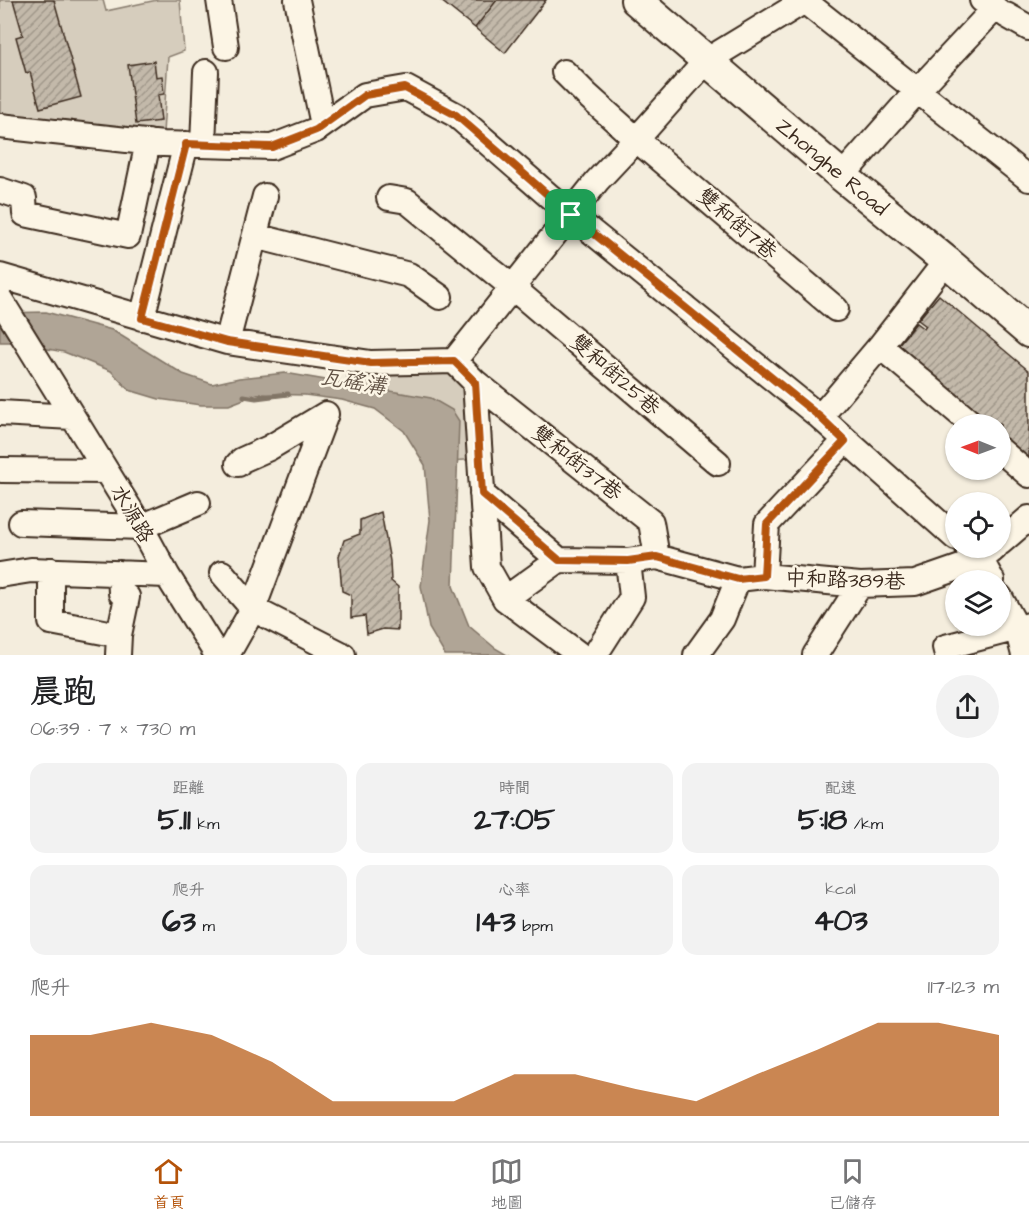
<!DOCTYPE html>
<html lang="zh-TW">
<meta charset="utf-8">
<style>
:root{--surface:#fff;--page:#f2f2f2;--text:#202124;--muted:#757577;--line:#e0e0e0;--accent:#b45309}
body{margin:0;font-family:"Architects Daughter","LXGW WenKai TC",sans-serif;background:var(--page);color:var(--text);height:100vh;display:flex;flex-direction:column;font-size:22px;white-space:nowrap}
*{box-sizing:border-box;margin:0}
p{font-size:20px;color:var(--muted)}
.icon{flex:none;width:33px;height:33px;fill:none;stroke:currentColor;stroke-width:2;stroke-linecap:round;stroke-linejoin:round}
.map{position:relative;height:655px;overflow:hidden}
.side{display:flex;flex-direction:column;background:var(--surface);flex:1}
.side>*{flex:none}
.needle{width:39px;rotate:271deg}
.buttons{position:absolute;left:945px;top:414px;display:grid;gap:12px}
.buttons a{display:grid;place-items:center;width:66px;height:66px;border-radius:50%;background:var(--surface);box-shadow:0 2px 4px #0004;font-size:30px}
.pin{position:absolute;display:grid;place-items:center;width:51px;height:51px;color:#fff;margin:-26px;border-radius:12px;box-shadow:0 3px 9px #0006}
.round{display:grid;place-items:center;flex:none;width:63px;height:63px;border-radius:32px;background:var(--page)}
.summary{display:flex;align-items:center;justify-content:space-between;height:102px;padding:0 30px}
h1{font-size:33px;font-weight:700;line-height:45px}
.figures{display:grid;grid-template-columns:repeat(3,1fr);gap:9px;height:102px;padding:6px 30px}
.figures div{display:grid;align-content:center;border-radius:15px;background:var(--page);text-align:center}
.figures b{font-size:30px;font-weight:700}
.figures small{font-size:16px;font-weight:400}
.figures p{font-size:16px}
.chart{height:168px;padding:12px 30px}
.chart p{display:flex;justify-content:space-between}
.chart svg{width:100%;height:108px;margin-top:6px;fill:var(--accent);opacity:.7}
.tabs{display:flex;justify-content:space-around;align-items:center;height:84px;border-top:2px solid var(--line);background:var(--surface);font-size:16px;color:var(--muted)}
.tabs a{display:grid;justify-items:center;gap:3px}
.tabs .active{color:var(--accent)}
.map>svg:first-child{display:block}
.green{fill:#d6cdbd;stroke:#887c6e;stroke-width:1.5}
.water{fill:#b0a596;stroke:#817466;stroke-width:1.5}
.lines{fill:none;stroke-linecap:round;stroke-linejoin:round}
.stream{stroke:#817466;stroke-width:5}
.building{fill:url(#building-hatch);stroke:#3b2a1e;stroke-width:1.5}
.minor-casing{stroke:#3b2a1e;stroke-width:28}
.major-casing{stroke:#3b2a1e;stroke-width:34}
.minor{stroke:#fcf5e5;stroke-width:24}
.major{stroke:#fcf5e5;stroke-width:30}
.route-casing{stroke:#fff;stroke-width:12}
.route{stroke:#b45309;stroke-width:8}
.labels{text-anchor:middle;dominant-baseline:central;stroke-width:5;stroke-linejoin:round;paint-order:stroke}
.street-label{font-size:21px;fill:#3b2a1e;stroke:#fcf5e5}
.water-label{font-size:22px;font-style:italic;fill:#645548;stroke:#fcf5e5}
</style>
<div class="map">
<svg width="1029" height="655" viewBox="0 0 1029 655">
<defs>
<pattern id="building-hatch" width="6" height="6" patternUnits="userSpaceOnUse" patternTransform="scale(1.5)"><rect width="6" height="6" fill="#c3b9aa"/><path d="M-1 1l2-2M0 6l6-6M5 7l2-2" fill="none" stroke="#a0978a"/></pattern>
</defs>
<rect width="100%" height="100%" fill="#f4eddd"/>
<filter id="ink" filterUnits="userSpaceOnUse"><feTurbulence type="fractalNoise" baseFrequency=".0167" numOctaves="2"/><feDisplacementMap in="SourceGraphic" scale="12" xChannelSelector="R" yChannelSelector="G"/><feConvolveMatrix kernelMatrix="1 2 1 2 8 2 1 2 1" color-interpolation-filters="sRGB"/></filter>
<g filter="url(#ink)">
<path class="green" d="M0 0H103L106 11 157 0H180L184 51 168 57 163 133 120 130 0 114Z
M349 360H457L475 382 480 459 449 461 363 388 347 380Z"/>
<path class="water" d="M46 312 112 330 183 374 212 384 239 378 285 373 431 398 452 410 459 421 453 586 469 626 495 648 507 655H445L429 628 421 586 430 520 425 465 404 431 375 409 342 400 305 395 257 394 229 405H201L159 399 129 390 111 371 64 352 10 342H0V313Z"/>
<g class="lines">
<path class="stream" d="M244 396 256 398 288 394"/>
</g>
<path class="building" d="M13 0H54L81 97 40 108 30 72 26 73 16 37 23 35Z
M440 0H497L475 28Z
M497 0H546L505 53 475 28Z
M154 61 156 77 162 76 164 94 158 95 161 121 136 124 128 65Z
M939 295 1029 371V458L1000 434V424H990L897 346 916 323 924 329 926 326 918 320Z
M381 512 390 561 391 581 398 587V630L383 629 367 634 365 616 351 618V595L342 591 339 556 344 540 360 534V520Z"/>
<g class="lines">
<defs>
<path id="minor" d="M219 0 226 47
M297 0 323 125
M803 0 1029 179
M1006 15 1029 28
M564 72 587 95 637 140 836 309
M0 126 163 144 272 147 316 130 365 95 406 88 456 115 571 215 820 417 956 538
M203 145 206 72
M842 176 918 90 995 8 982 0
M0 190 24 198 25 214 128 236 148 142
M389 198 407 201 512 287 718 463
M255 236 409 275 440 297
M0 276 227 342 371 363 454 361 597 181 643 132 706 61 806 0
M0 299 141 527 167 575 217 655
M142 318 186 144
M227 342 265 196
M880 346 972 424
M454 361 475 382 487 567 505 599 580 655
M475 382 651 522 657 557
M0 413 72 417
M820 417 880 346 946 261
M1000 450 1029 475
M1 470 106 471
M482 494 559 560
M21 523 141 527 198 503
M1000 543 1029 518
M968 549 981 560 992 580
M51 570V622L119 635 118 655
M222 573 253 609 326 414 269 448 242 460 238 464
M0 575 31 570 167 575
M764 576 767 524 845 441
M1000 597 1017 628 1024 655
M505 599 559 560 628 561 657 557 738 579 764 576 860 585 915 583 981 560 995 548
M119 635 127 597 121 593 120 573
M227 655 253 609 343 655
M595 655 632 597 628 561
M696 655 722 619 738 579
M815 655 860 585
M947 655 945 647 1029 625"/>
<path id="major" d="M636 0 842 176 946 261 1029 332"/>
</defs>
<use href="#minor" class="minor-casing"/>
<use href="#major" class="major-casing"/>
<use href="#minor" class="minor"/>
<use href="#major" class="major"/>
</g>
</g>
<g class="lines" filter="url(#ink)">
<defs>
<path id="route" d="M405 88 456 115 571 215 820 417 845 441 767 524 764 576 738 579 657 557 628 561 559 560 482 494 475 382 454 361 371 363 227 342 142 318 186 144 272 147 316 130 365 95Z"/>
</defs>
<use href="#route" class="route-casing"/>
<use href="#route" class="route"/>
</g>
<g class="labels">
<g class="street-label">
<text transform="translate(832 167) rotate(40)">Zhonghe Road</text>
<text transform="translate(737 224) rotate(40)">雙和街7巷</text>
<text transform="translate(615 375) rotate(41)">雙和街25巷</text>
<text transform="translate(577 463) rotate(38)">雙和街37巷</text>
<text transform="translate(132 514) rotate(59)">水源路</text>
<text transform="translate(845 580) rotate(2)">中和路389巷</text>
</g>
<g class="water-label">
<text transform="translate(353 382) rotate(9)">瓦磘溝</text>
</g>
</g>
</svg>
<div class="buttons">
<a><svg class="needle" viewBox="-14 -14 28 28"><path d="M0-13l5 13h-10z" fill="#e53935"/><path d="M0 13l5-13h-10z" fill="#757577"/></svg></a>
<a><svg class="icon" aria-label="locate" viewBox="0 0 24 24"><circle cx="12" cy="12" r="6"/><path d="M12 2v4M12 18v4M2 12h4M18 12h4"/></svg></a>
<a><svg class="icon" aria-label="layers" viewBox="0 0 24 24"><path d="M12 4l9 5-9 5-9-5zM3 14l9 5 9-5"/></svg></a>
</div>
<div class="pin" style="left:571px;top:215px;background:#1e9e55"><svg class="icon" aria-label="arrive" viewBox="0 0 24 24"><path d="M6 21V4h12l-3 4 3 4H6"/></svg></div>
</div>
<section class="side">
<div class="summary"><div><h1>晨跑</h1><p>06:39 · 7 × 730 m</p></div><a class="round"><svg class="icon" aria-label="share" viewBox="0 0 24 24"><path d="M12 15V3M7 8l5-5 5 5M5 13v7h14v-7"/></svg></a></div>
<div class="figures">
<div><p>距離</p><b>5.11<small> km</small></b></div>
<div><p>時間</p><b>27:05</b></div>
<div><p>配速</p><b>5:18<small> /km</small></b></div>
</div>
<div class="figures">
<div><p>爬升</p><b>63<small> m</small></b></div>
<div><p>心率</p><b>143<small> bpm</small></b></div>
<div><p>kcal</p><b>403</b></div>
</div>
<div class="chart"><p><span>爬升</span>117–123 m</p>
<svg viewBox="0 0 160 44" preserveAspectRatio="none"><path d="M0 44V11L10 11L20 6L30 11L40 22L50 38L60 38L70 38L80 27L90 27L100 33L110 38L120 27L130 17L140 6L150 6L160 11V44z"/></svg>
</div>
</section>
<nav class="tabs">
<a class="active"><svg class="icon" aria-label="home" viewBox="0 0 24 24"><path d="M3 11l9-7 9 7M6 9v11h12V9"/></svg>首頁</a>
<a><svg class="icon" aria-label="map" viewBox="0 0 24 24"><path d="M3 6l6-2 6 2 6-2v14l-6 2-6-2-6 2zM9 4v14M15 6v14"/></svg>地圖</a>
<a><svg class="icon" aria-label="saved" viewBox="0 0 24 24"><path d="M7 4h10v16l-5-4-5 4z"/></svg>已儲存</a>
</nav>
